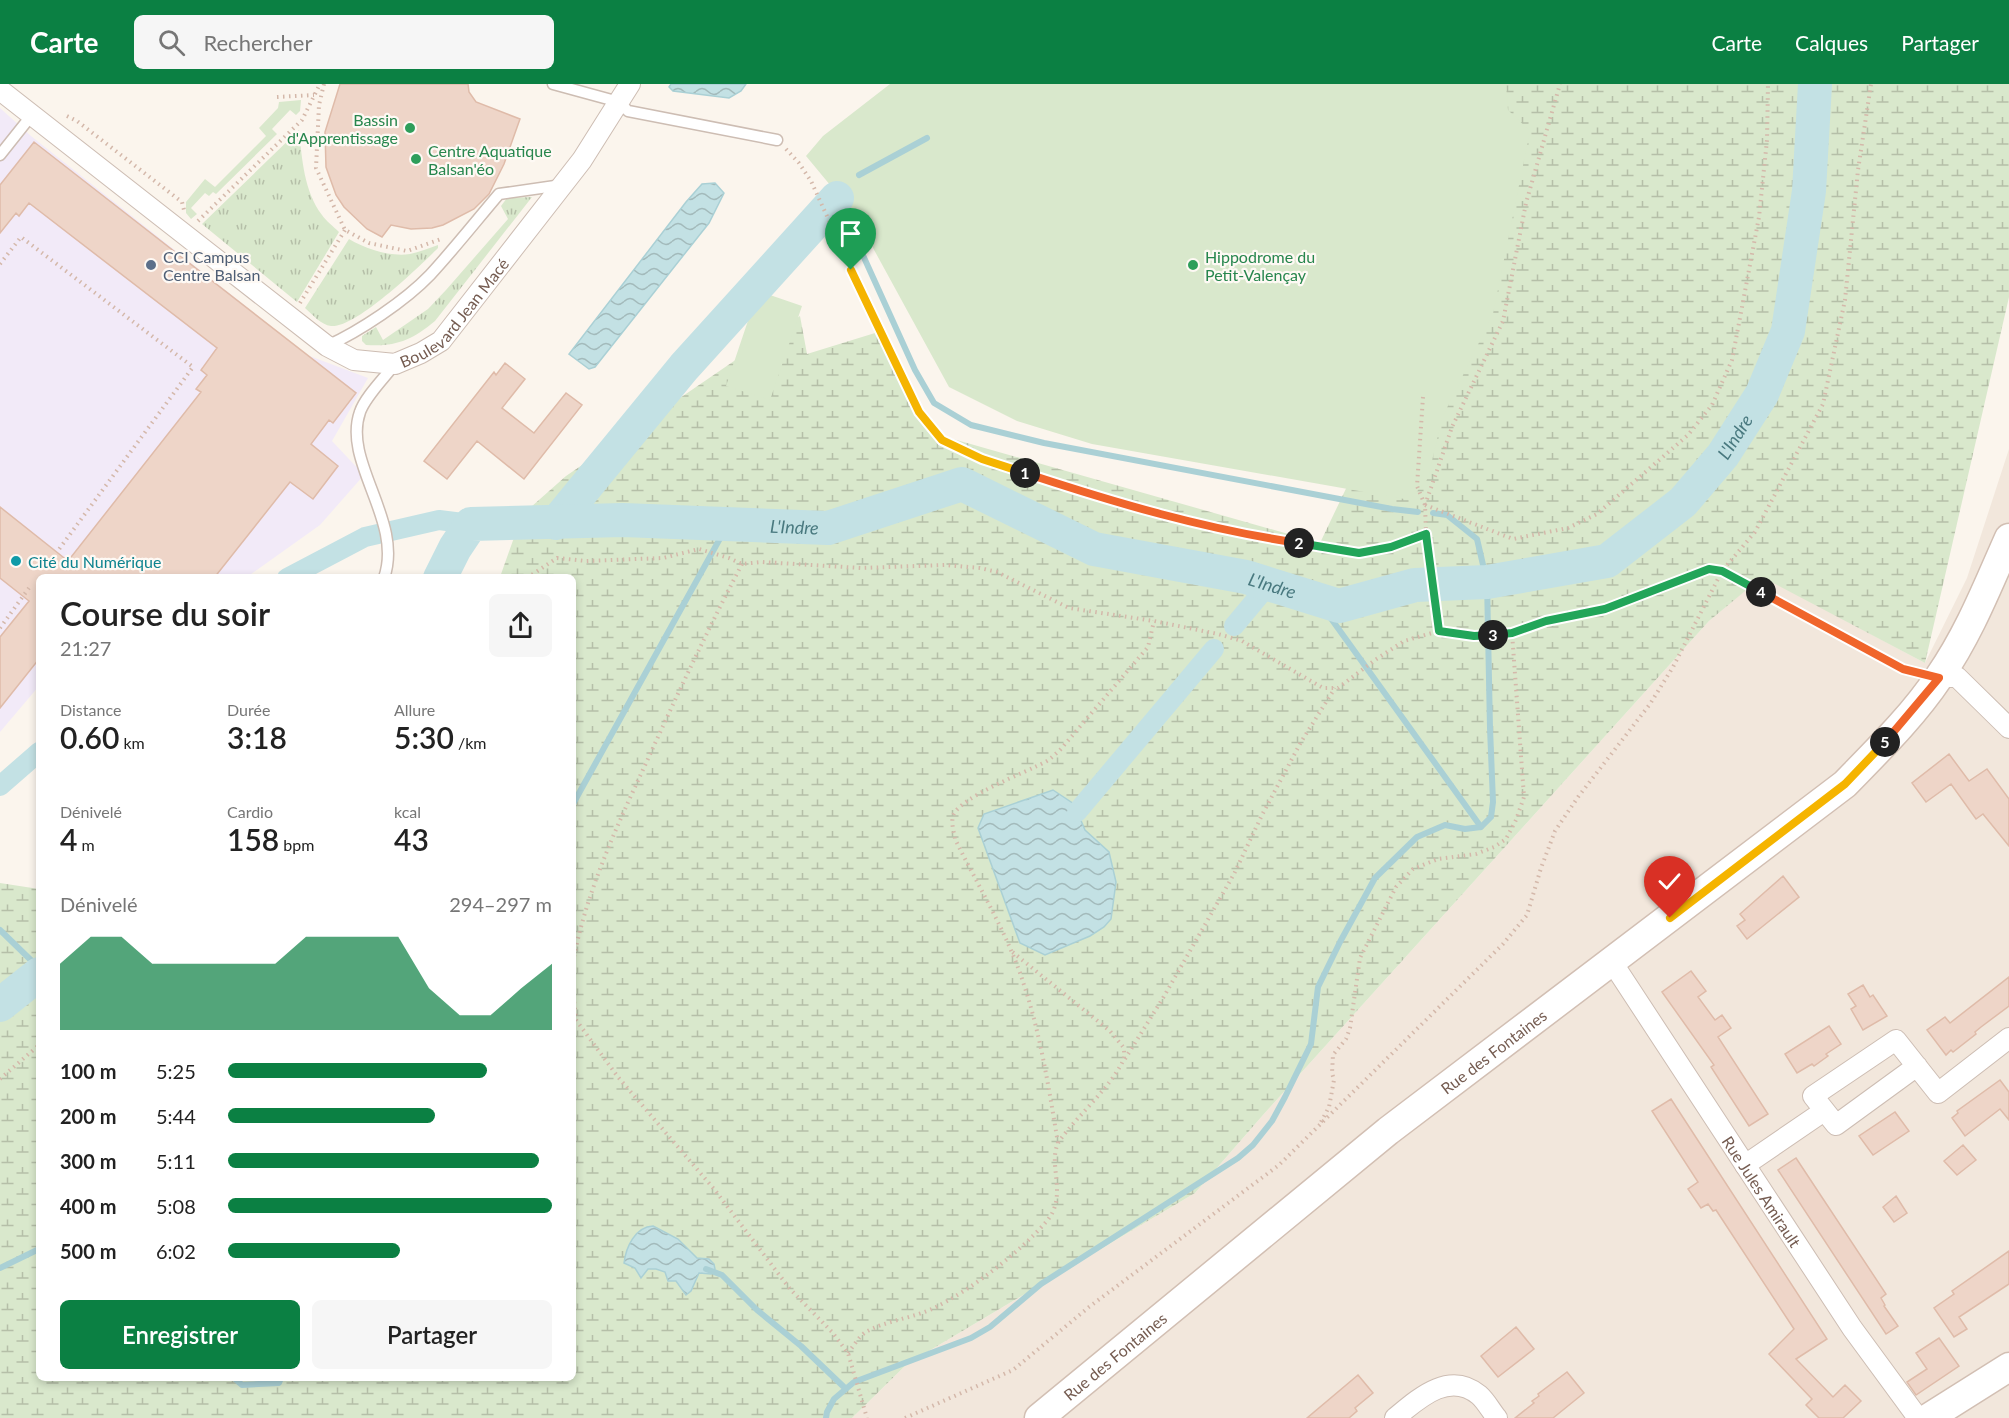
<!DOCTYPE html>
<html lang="fr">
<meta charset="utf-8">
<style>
:root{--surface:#fff;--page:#f6f6f6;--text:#222;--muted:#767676;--accent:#0b8043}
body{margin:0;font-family:Lato,sans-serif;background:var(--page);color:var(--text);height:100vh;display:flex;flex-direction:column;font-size:22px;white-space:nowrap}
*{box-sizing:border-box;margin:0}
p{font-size:20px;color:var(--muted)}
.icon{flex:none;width:33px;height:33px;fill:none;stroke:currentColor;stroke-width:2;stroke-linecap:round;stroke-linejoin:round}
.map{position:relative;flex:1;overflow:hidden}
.sheet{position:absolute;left:36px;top:490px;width:540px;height:807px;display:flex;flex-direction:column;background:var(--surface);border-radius:9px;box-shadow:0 3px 9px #0003}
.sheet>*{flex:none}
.pin{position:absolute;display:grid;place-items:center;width:51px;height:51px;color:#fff;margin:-62px -26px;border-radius:50% 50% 50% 0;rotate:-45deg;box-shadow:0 0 6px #0007}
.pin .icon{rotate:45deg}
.km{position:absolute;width:30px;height:30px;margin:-15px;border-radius:50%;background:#222;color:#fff;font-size:16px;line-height:30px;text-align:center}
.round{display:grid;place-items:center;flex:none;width:63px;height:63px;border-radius:9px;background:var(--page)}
.head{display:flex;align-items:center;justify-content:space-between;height:102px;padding:0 24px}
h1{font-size:33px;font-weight:600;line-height:45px}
.figures{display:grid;grid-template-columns:repeat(3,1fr);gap:9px;height:102px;padding:6px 24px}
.figures div{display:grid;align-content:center}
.figures b{font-size:30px;font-weight:600}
.figures small{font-size:16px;font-weight:400}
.figures p{font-size:16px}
.chart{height:168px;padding:12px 24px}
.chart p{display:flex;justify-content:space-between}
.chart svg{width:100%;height:108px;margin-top:6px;fill:var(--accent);opacity:.7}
.button{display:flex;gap:12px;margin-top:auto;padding:12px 24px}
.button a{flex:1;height:69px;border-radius:9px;background:var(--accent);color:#fff;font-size:24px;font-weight:600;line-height:69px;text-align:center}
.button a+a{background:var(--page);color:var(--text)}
ul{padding:0 24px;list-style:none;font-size:20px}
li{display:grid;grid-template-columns:96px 72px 1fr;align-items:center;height:45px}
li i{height:15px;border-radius:8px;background:var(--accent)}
header{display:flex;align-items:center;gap:36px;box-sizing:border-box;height:84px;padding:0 30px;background:var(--accent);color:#fff}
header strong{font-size:28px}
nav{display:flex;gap:33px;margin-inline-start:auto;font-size:21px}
.search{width:420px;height:54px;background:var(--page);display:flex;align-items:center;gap:15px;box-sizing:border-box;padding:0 21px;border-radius:9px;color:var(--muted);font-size:22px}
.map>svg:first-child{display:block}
.residential{fill:#f2e7dc}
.education{fill:#f2eaf8}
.grass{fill:url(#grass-tufts)}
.wetland{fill:url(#wetland-marsh)}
.garden{fill:#d9e8cc}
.water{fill:url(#water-waves);stroke:#aad0d5;stroke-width:1.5}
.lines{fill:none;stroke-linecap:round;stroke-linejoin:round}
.stream{stroke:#aad0d5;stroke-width:6}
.canal{stroke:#c3e1e4;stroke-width:20}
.river{stroke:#c3e1e4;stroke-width:34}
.building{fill:#eed5c8;stroke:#dfbba9;stroke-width:1.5}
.lane-casing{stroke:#cdbdb3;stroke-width:13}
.street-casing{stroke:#cdbdb3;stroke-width:22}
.secondary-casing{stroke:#d2bfb3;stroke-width:31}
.path{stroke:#d4b8aa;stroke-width:4;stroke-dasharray:1.5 4.5;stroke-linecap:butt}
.lane{stroke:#fff;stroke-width:10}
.street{stroke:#fff;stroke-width:20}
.secondary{stroke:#fff;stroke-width:28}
.split-1-casing{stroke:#fff;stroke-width:12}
.split-2-casing{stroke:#fff;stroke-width:12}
.split-3-casing{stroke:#fff;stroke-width:12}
.split-4-casing{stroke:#fff;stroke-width:12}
.split-5-casing{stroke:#fff;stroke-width:12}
.split-6-casing{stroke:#fff;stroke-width:12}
.split-1{stroke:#f5b400;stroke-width:8}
.split-2{stroke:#f0652b;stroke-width:8}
.split-3{stroke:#22a559;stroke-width:8}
.split-4{stroke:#22a559;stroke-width:8}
.split-5{stroke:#f0652b;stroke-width:8}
.split-6{stroke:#f5b400;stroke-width:8}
.leisure-dot{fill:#2e9e5b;stroke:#fef9f4;stroke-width:2}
.service-dot{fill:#5c6f8a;stroke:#fef9f4;stroke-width:2}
.culture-dot{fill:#0f9aa8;stroke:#fef9f4;stroke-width:2}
.labels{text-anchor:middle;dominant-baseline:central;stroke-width:4.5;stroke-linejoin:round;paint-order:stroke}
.leisure-label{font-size:16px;fill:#27864d;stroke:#fef9f4;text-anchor:start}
.service-label{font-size:16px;fill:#4e5e75;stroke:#fef9f4;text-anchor:start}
.street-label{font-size:16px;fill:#755c51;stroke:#fef9f4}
.culture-label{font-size:16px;fill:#0d838f;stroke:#fef9f4;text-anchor:start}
.water-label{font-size:18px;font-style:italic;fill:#49797f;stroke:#fef9f4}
</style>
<header>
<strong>Carte</strong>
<div class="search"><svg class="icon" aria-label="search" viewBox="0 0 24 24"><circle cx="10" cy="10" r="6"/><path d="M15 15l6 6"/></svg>Rechercher</div>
<nav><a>Carte</a><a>Calques</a><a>Partager</a></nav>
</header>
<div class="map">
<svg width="2009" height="1334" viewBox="0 0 2009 1334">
<defs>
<pattern id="grass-tufts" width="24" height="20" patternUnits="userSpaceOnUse" patternTransform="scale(1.5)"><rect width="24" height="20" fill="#d9e8cc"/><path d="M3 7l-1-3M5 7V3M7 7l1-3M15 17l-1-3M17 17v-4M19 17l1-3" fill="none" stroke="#b5bfa8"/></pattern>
<pattern id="wetland-marsh" width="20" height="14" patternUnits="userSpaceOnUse" patternTransform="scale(1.5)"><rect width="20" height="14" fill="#d9e8cc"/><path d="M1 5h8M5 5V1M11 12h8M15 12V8" fill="none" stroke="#b5bfa8"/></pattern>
<pattern id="water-waves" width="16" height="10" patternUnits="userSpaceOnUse" patternTransform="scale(1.5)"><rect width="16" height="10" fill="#c3e1e4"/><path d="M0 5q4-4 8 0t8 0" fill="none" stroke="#a3babb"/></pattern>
</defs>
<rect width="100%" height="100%" fill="#fbf5ed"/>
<path class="residential" d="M2009 365V1334H852L907 1280 1195 1109 1263 1031 1709 537 1762 492 1925 579 1967 494Z"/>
<path class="education" d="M0 24 31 52 307 271 368 294 332 357 364 391 320 441 247 493 39 494V602L0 648Z"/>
<path class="grass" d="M299 46C302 75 304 107 322 131 326 137 333 142 339 148L297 218 202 140Z
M532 113 435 237C412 256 396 263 366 261L362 257V252L376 243 383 256 428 225 446 206 508 135 501 122 507 114Z
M349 155C366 165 390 173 410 170 419 168 429 164 438 161V164C420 182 355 245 331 242 321 241 312 230 305 224Z"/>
<path class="wetland" d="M1492 0H2009V213L1925 579 1762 493 1709 537 1263 1031 1195 1109 907 1280 852 1334H0V799L39 805V1294H573V494L500 493 522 431 566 392 800 232 807 270 875 249 939 351 1320 459 1482 120Z"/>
<path class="garden" d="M890 0H1506L1508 26 1530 47 1493 230 1442 334 1428 394 1410 416 1092 360 1017 337 949 303 855 131 806 72 823 52Z
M301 16 300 27 296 31 290 26 272 45 277 50 216 110 213 108 209 112 205 109 191 124 197 130 191 135 186 129V118L205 95 215 103 266 52 259 44 278 24 279 18Z
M758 207 802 222 770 316 726 302Z"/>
<path class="water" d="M671 0H746L741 7 729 14 673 7 669 3Z
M715 99 724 109 709 139 595 283 589 285 569 270 686 118 702 100Z
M1053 706 1074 720 1085 746 1109 768 1116 798 1111 835 1104 843 1090 852 1045 871 1020 859 978 744 984 730Z
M653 1142 678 1155 697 1174 709 1175 714 1180 715 1185 711 1190 699 1189 691 1207 686 1211 676 1197H668L665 1188 656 1185H648L641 1194 635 1184 624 1179C626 1163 635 1143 653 1142Z"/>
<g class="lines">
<path class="stream" d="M859 91 927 54
M837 114 915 286 934 319 971 341 1044 359 1392 425 1418 428
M1317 515 1481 743
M573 720 728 440
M0 846 39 884
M0 1184 39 1165
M706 1185 722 1191 757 1226 801 1262 846 1305
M234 1294 242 1301 279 1299 281 1294
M826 1334 827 1328 834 1315 854 1298 971 1254 990 1243 1041 1200 1238 1074 1253 1061 1272 1037 1285 1013 1311 960 1318 903 1340 858 1375 794 1417 753 1445 741 1465 745 1481 743 1491 733 1493 718 1490 644 1487 498 1477 455 1447 431 1433 429"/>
<path class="canal" d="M287 494 365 453 439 436 471 440
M1234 542 1269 500
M0 702 39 668
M1077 728 1214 565"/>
<g class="river">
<path d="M556 439 684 283 837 114"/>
<path id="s1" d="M440 494 455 464 471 440 623 436 828 444 962 400 1094 465 1246 493 1339 522 1415 501 1487 498 1607 477 1683 418 1723 371 1762 310 1788 247 1809 107 1815 0"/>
<path d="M0 921 39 890"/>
</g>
</g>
<path class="building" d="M340 0H468L469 8 476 18 520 35 504 80 489 110 474 125 443 141 432 144 411 145 391 141 382 153 367 145 344 123 336 111 326 83 325 48Z
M34 58 356 309 333 339 329 336 311 360 338 382 313 415 290 398 214 494H39V575L0 624V553L29 517 0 494V423L68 477 201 308 196 305 207 291 201 286 217 264 29 119 19 132 16 129 0 149V101Z
M505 279 525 295 502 324 534 349 566 309 582 321 524 395 477 357 447 395 424 377 494 288 496 291Z
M1949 670 1969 697 1987 685 2009 715V762L1983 730 1976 735 1951 700 1926 718 1912 699Z
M1783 792 1799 813 1747 855 1737 842 1745 836 1740 830Z
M1691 887 1706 907 1698 913 1715 936 1722 931 1731 944 1718 953 1768 1030 1749 1042 1711 983 1714 981 1662 908Z
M2009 893V922L1981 943 1975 948 1976 950 1953 968 1951 966 1946 971 1927 946 1945 933 1950 939Z
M1863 901 1870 913 1873 911 1887 932 1863 946 1851 925 1856 922 1848 910Z
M1829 942 1841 960 1826 970 1828 972 1814 982 1812 980 1797 989 1785 970Z
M2000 996 2009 1008V1036L2000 1025 1965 1052 1952 1034 1958 1029 1957 1027Z
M1671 1015 1827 1255 1796 1275 1833 1313 1845 1301 1861 1317 1843 1334H1819L1806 1321 1812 1315 1769 1270 1794 1245 1716 1126 1713 1127 1708 1120 1701 1124 1688 1105 1698 1098 1652 1027Z
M1895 1028 1909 1047 1873 1071 1859 1052Z
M1963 1061 1976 1076 1957 1091 1944 1077Z
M1796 1074 1886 1210 1881 1214 1885 1221 1884 1222 1898 1242 1886 1250 1778 1086Z
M1896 1112 1907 1129 1894 1138 1883 1123Z
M2009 1167V1200L1959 1233 1967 1245 1954 1253 1934 1224 1954 1210 1952 1207Z
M1516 1243 1534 1265 1498 1293 1481 1272Z
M1939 1254 1959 1282 1916 1311 1907 1298 1927 1285 1916 1269Z
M1567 1288 1584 1309 1553 1334H1515L1534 1319 1532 1317 1539 1312 1538 1310Z
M1358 1291 1373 1309 1355 1324 1357 1327 1349 1334H1307Z"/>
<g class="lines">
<defs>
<path id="lane" d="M553 0 619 18 628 27 777 56
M0 71 31 32
M327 262C360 247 405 217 430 191 454 165 476 137 499 110L562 101
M384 494C404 437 342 378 360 328 365 313 385 293 395 280"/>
<g id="street">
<path id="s2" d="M0 6 327 262 354 276 395 280 421 269 441 257 582 76 630 0"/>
<path d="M1939 593H1957L2009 644"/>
<path id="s3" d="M1612 878 1852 1244 1918 1334"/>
<path d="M1917 982 1836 1041 1813 1012 1896 956 1938 1009 2009 954"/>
<path d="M1745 1081 1824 1027"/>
<path d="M1395 1334C1418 1315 1449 1286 1479 1311 1486 1317 1491 1327 1497 1334"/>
</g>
<g id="secondary">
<path id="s4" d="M1039 1334 1388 1047 1845 700C1878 666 1913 632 1939 593 1969 550 1988 501 2009 454"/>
<path d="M1928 1334 2009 1283"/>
</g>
</defs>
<use href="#lane" class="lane-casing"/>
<use href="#street" class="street-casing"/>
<use href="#secondary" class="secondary-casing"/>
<path class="path" d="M324 0 319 21 316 84 345 146 369 159 407 167 441 155
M277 13 314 11
M67 32 77 37 182 118 184 126
M786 65 799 79 811 97 872 231 919 328 942 356 982 375 1130 423 1264 454 1360 469 1391 463 1426 450
M198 137 302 36 320 0
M0 180 21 153 193 283 57 468
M300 219 345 146
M1423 313 1417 402 1425 421 1426 450 1439 547
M1425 421 1513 455 1568 444 1597 430 1688 351 1712 321 1732 276 1759 133 1767 56 1768 0
M1425 421 1452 343 1503 237 1526 119 1560 0
M527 494 557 474 586 477 663 474 699 465 729 474 742 480 762 478 861 484 945 481 980 484 997 488 1069 524 1154 537 1218 550 1242 557 1323 604H1338L1375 576 1404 557 1439 547 1474 552 1512 549 1546 537 1605 525 1709 485 1722 487 1755 448 1823 320 1845 216 1858 86 1871 0
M0 544 29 504
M573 878C586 808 617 742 647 677 677 611 708 545 742 480
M573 906 576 936 618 993 714 1105 790 1205 832 1248 848 1269 867 1334
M1125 975 1163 914 1234 790 1262 731 1301 658 1335 604
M0 995 39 961
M1321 1038 1329 1023 1334 996 1332 989 1333 971 1346 955 1350 944 1360 874 1396 803 1413 785 1438 775 1476 770 1494 763 1506 755 1516 736 1524 713 1512 549
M1058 1059C1049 1006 1041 952 1024 901 1009 852 978 802 955 755 954 748 951 740 953 732 959 713 1027 688 1045 678 1051 675 1055 670 1060 666L1148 563 1154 537
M848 1269C853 1263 859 1252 866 1248 884 1237 914 1234 934 1224 971 1206 1019 1169 1046 1138 1070 1111 1045 1078 1060 1056 1079 1030 1109 1005 1123 977 1125 973 1124 969 1124 964L1110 947 1010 866
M905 1334 1013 1286 1089 1223 1279 1081 1503 860 1527 831 1541 784 1555 747 1578 713 1650 620 1673 583 1722 487 1903 585 1915 588"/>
<use href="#lane" class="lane"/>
<use href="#street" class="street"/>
<use href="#secondary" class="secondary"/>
</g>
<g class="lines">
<defs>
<path id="split-1" d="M851 186 919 328 942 356 982 375 1025 389"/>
<path id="split-2" d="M1025 389C1116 419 1204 445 1299 459"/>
<path id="split-3" d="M1299 459 1359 469 1391 463 1426 450 1439 547 1474 552 1493 551"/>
<path id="split-4" d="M1493 551 1512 549 1546 537 1605 525 1709 485 1722 487 1761 508"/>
<path id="split-5" d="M1761 508 1903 585 1939 594 1885 658"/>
<path id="split-6" d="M1670 834 1845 700 1885 658"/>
</defs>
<use href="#split-1" class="split-1-casing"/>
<use href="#split-2" class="split-2-casing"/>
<use href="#split-3" class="split-3-casing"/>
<use href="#split-4" class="split-4-casing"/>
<use href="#split-5" class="split-5-casing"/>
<use href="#split-6" class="split-6-casing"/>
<use href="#split-1" class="split-1"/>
<use href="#split-2" class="split-2"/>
<use href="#split-3" class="split-3"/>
<use href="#split-4" class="split-4"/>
<use href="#split-5" class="split-5"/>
<use href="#split-6" class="split-6"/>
</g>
<g class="leisure-dot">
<circle cx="410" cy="44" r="6"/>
<circle cx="416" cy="75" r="6"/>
<circle cx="1193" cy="181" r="6"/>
</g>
<circle class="service-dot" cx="151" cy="181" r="6"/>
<circle class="culture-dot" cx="16" cy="477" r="6"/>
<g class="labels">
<g class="leisure-label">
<text x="398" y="35" text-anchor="end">Bassin<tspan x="398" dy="18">d'Apprentissage</tspan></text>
<text x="428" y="66">Centre Aquatique<tspan x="428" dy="18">Balsan'éo</tspan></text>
<text x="1205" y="172">Hippodrome du<tspan x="1205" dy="18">Petit-Valençay</tspan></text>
</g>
<g class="service-label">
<text x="163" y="172">CCI Campus<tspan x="163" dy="18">Centre Balsan</tspan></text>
</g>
<g class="street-label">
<text stroke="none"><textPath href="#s2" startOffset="567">Boulevard Jean Macé</textPath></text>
<text stroke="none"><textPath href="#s4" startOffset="584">Rue des Fontaines</textPath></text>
<text stroke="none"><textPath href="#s3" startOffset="274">Rue Jules Amirault</textPath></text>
<text stroke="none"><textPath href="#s4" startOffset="98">Rue des Fontaines</textPath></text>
</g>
<g class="culture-label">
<text x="28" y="477">Cité du Numérique</text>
</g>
<g class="water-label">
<text stroke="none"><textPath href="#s1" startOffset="1412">L'Indre</textPath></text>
<text stroke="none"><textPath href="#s1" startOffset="386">L'Indre</textPath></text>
<text stroke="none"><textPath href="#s1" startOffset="890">L'Indre</textPath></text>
</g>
</g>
</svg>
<div class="pin" style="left:851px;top:186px;background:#1e9e55"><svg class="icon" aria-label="arrive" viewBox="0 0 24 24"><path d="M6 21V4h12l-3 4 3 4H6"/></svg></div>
<div class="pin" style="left:1670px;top:834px;background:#d93025"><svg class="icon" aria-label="check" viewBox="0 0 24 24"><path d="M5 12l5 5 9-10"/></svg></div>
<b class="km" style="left:1025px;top:389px">1</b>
<b class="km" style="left:1299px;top:459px">2</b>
<b class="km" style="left:1493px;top:551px">3</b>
<b class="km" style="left:1761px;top:508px">4</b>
<b class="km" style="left:1885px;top:658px">5</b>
<section class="sheet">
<div class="head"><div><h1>Course du soir</h1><p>21:27</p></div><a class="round"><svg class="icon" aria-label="share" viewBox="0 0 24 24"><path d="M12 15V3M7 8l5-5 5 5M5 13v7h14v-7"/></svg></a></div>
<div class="figures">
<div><p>Distance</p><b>0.60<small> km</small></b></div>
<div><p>Durée</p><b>3:18</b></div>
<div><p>Allure</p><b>5:30<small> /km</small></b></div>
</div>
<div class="figures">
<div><p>Dénivelé</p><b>4<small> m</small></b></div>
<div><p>Cardio</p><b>158<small> bpm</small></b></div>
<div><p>kcal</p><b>43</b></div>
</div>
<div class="chart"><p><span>Dénivelé</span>294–297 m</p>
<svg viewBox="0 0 160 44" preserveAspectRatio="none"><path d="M0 44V17L10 6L20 6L30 17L40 17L50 17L60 17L70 17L80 6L90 6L100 6L110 6L120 27L130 38L140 38L150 27L160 17V44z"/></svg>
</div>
<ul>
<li><b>100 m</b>5:25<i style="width:80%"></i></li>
<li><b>200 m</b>5:44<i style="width:64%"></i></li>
<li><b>300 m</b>5:11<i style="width:96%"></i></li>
<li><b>400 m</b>5:08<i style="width:100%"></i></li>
<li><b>500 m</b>6:02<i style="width:53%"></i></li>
</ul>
<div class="button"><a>Enregistrer</a><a>Partager</a></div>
</section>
</div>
